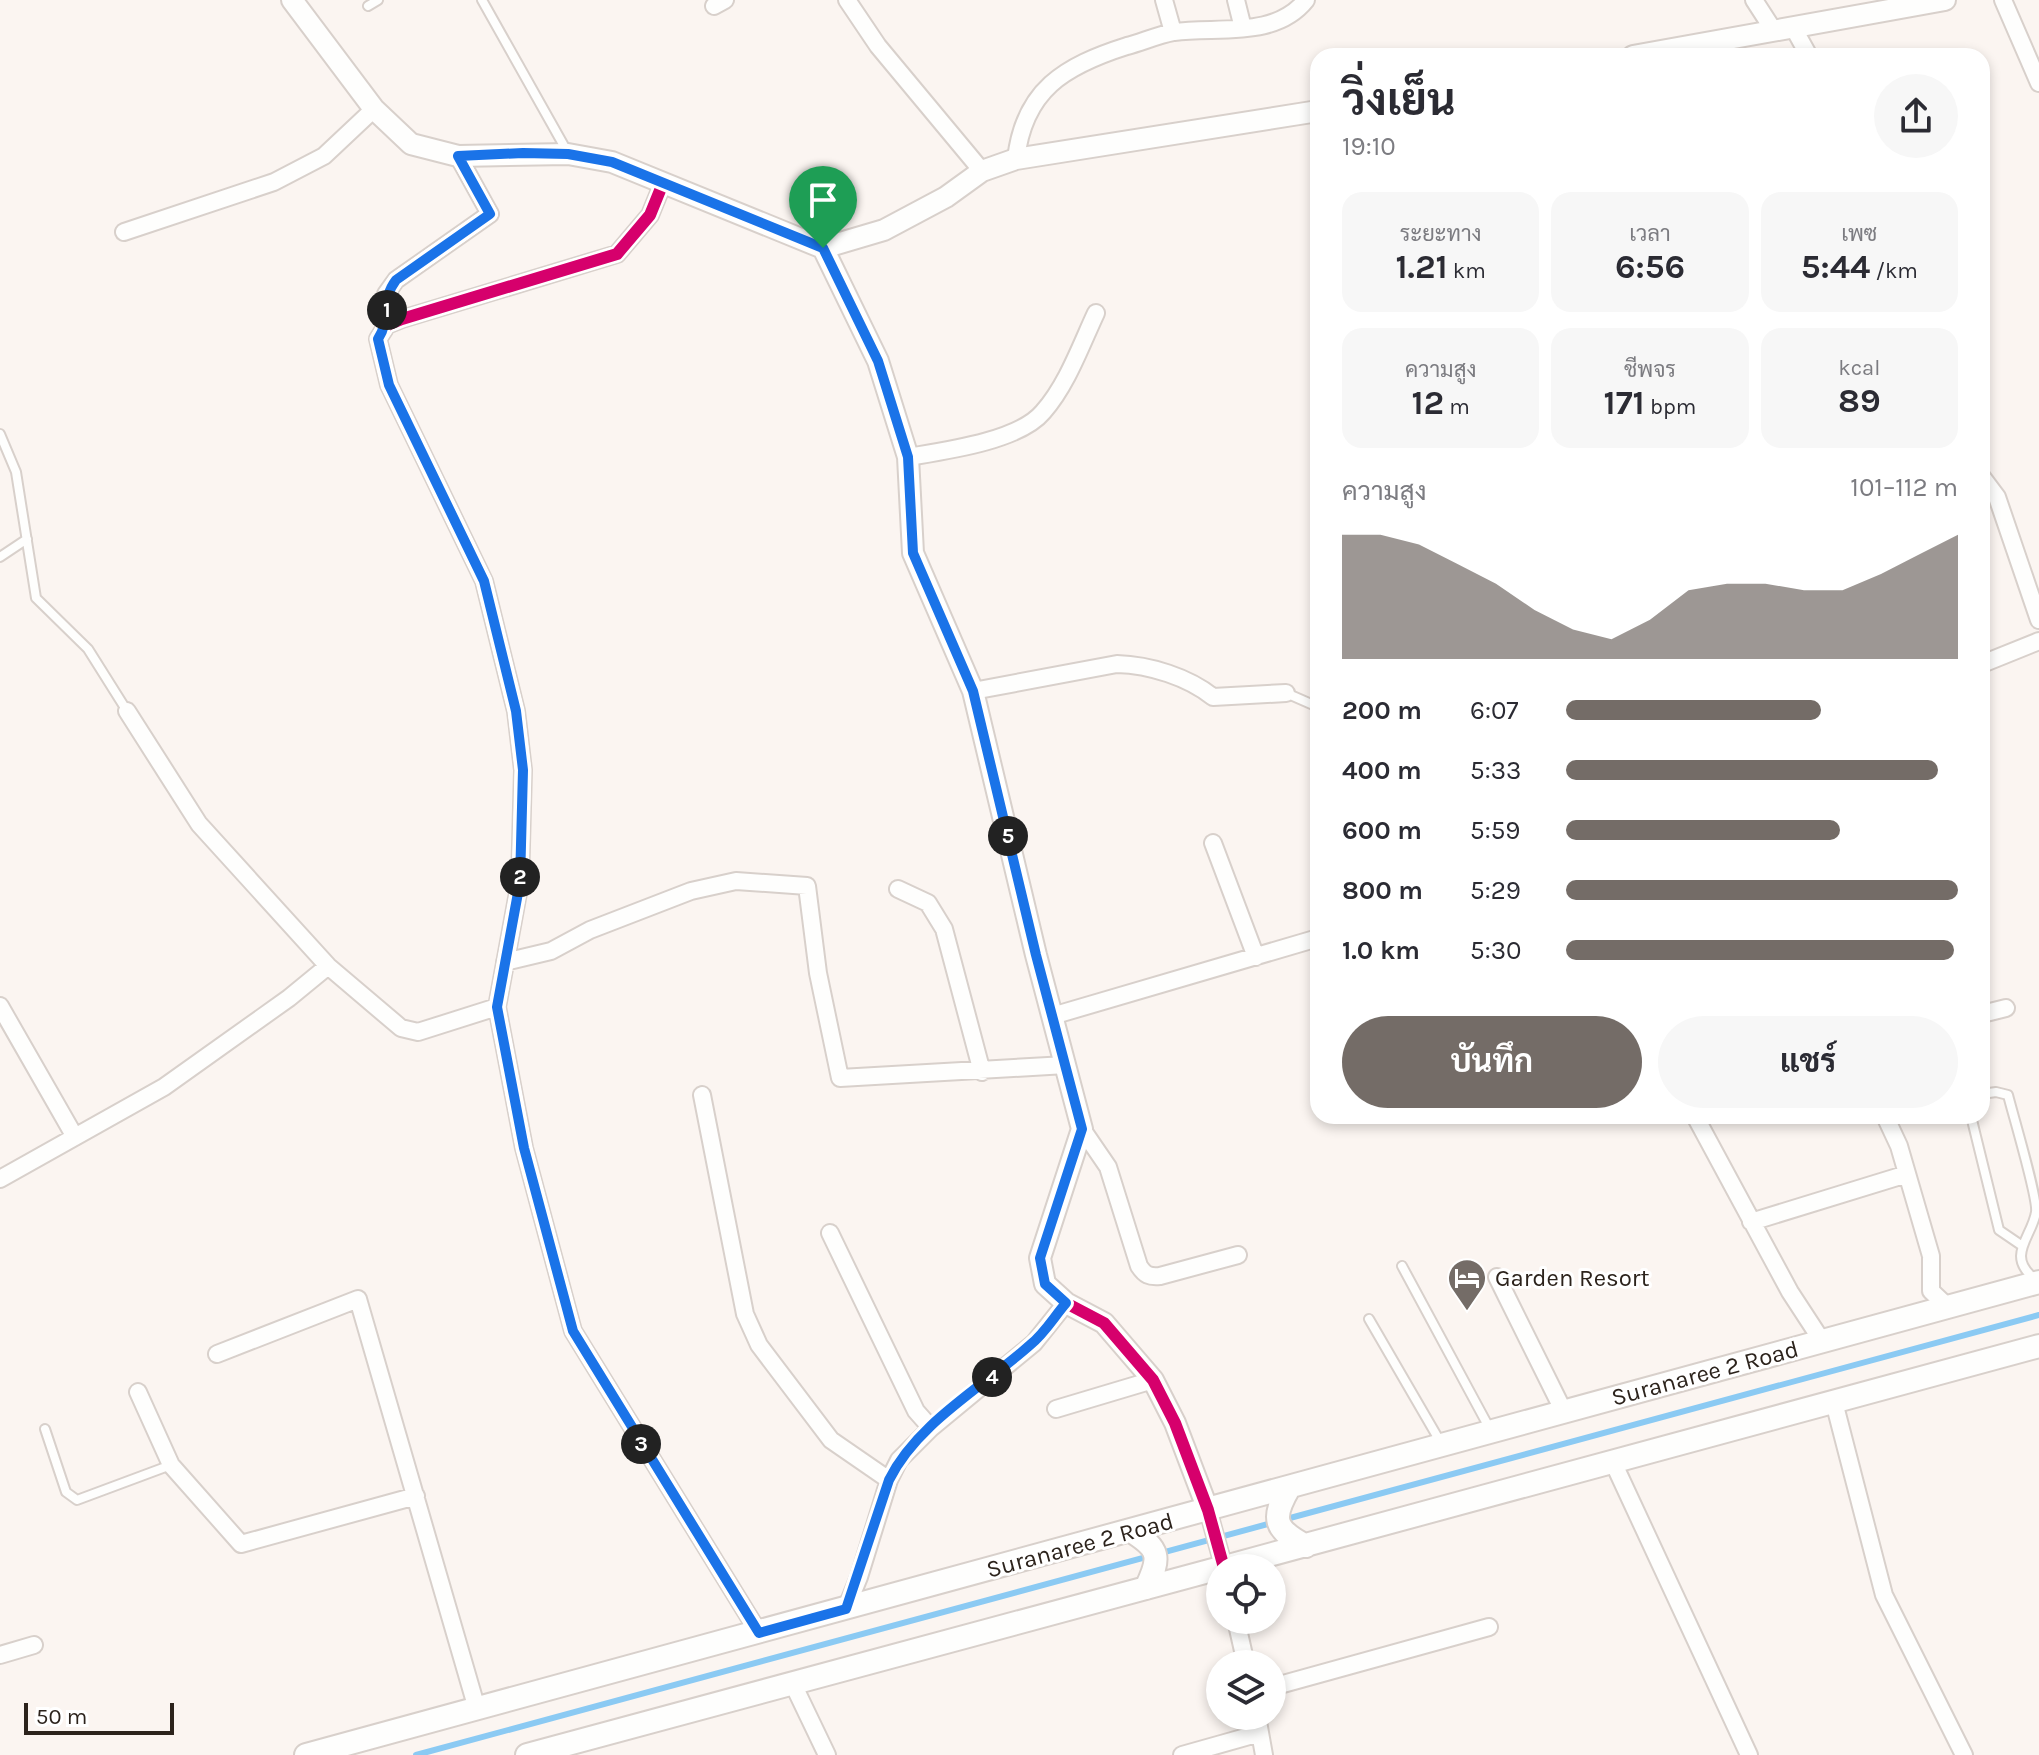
<!DOCTYPE html>
<html lang="th">
<meta charset="utf-8">
<style>
:root{--surface:#fff;--page:#f7f7f7;--text:#2b2b33;--muted:#7c7c81;--accent:#746c67}
body{margin:0;font-family:Karla,Sarabun,sans-serif;background:var(--page);color:var(--text);height:100vh;display:flex;flex-direction:column;font-size:30px;white-space:nowrap}
*{box-sizing:border-box;margin:0}
p{font-size:26px;color:var(--muted)}
.icon{flex:none;width:44px;height:44px;fill:none;stroke:currentColor;stroke-width:2;stroke-linecap:round;stroke-linejoin:round}
.map{position:relative;flex:1;overflow:hidden}
.panel{position:absolute;left:1310px;top:48px;width:680px;height:1076px;display:flex;flex-direction:column;background:var(--surface);border-radius:24px;box-shadow:0 4px 12px #0003}
.panel>*{flex:none}
.fabs{position:absolute;left:1206px;top:1554px;display:grid;gap:16px}
.fabs a{display:grid;place-items:center;width:80px;height:80px;border-radius:50%;background:var(--surface);box-shadow:0 4px 12px #0003;font-size:40px}
.scale{position:absolute;left:24px;bottom:20px;width:150px;box-sizing:border-box;padding-left:8px;border:4px solid #2c231c;border-top:0;font-size:22px;line-height:28px;white-space:nowrap;color:#2c231c;-webkit-text-stroke:6px #fff;paint-order:stroke}
.pin{position:absolute;display:grid;place-items:center;width:68px;height:68px;color:#fff;margin:-82px -34px;border-radius:50% 50% 50% 0;rotate:-45deg;box-shadow:0 0 8px #0007}
.pin .icon{rotate:45deg}
.km{position:absolute;width:40px;height:40px;margin:-20px;border-radius:50%;background:#222;color:#fff;font-size:22px;line-height:40px;text-align:center}
.round{display:grid;place-items:center;flex:none;width:84px;height:84px;border-radius:42px;background:var(--page)}
.overview{display:flex;align-items:center;justify-content:space-between;height:136px;padding:0 32px}
h1{font-size:44px;font-weight:700;line-height:60px}
.metrics{display:grid;grid-template-columns:repeat(3,1fr);gap:12px;height:136px;padding:8px 32px}
.metrics div{display:grid;align-content:center;border-radius:20px;background:var(--page);text-align:center}
.metrics b{font-size:34px;font-weight:700}
.metrics small{font-size:22px;font-weight:400}
.metrics p{font-size:22px}
.chart{height:224px;padding:16px 32px}
.chart p{display:flex;justify-content:space-between}
.chart svg{width:100%;height:144px;margin-top:8px;fill:var(--accent);opacity:.7}
.action{display:flex;gap:16px;margin-top:auto;padding:16px 32px}
.action a{flex:1;height:92px;border-radius:48px;background:var(--accent);color:#fff;font-size:32px;font-weight:700;line-height:92px;text-align:center}
.action a+a{background:var(--page);color:var(--text)}
ul{padding:0 32px;list-style:none;font-size:26px}
li{display:grid;grid-template-columns:128px 96px 1fr;align-items:center;height:60px}
li i{height:20px;border-radius:10px;background:var(--accent)}
.map>svg:first-child{display:block}
.lines{fill:none;stroke-linecap:round;stroke-linejoin:round}
.stream{stroke:#8bcaf3;stroke-width:6}
.service-casing{stroke:#d8d0cb;stroke-width:12}
.minor-casing{stroke:#d8d0cb;stroke-width:20}
.tertiary-casing{stroke:#d8d0cb;stroke-width:24}
.secondary-casing{stroke:#d8d0cb;stroke-width:26}
.service{stroke:#fefefd;stroke-width:8}
.minor{stroke:#fefefd;stroke-width:16}
.tertiary{stroke:#fefefd;stroke-width:20}
.secondary{stroke:#fefefd;stroke-width:22}
.cycleway-casing{stroke:#fff;stroke-width:17}
.cycleway{stroke:#d6006c;stroke-width:12}
.route-casing{stroke:#fff;stroke-width:16}
.route{stroke:#1a73e8;stroke-width:10}
.labels{text-anchor:middle;dominant-baseline:central;stroke-width:6;stroke-linejoin:round;paint-order:stroke}
.poi-label{font-size:24px;fill:#2c231c;stroke:#fff;text-anchor:start}
.street-label{font-size:24px;fill:#2c231c;stroke:#fff}
</style>
<div class="map">
<svg width="2039" height="1755" viewBox="0 0 2039 1755">
<rect width="100%" height="100%" fill="#fbf5f1"/>
<g class="lines">
<path class="stream" d="M416 1755 2039 1315"/>
<defs>
<path id="service" d="M482 0 568 153
M368 6 378 0
M0 434 16 472 36 598 88 649 127 711
M0 557 27 539
M1286 693 1318 707
M1982 1094 1996 1092 2008 1095C2013 1115 2038 1198 2036 1212 2032 1237 2005 1256 2035 1279
M1971 1116 1999 1230 2021 1245
M1402 1266 1491 1431
M1369 1319 1441 1443
M45 1429 66 1492 77 1500 171 1465"/>
<path id="minor" d="M847 0 878 46 982 171
M1164 0 1173 32
M1236 0 1243 28
M1754 0 1774 31
M2003 0 2039 83
M714 6 725 0
M1793 27 1809 56
M1016 159C1024 90 1064 66 1127 46 1142 42 1158 35 1174 32 1217 26 1275 39 1306 0
M663 183 650 215 617 254 402 319 387 325 378 339 389 385 484 581 516 711 523 770 520 882 497 1007 524 1148 573 1331 759 1633
M124 232 274 182 324 156 374 109
M387 325 386 294 396 280 490 214 458 156
M908 457C944 451 1019 441 1043 412 1067 385 1081 345 1096 313
M1982 477 1997 497 2039 620
M1982 664 2039 641
M973 691 1117 664C1150 665 1188 677 1213 697L1286 693
M127 711 199 824 328 966 401 1028 418 1032 497 1007
M1213 843 1256 957
M898 889 928 903 944 929 982 1072
M505 962 551 951 590 930 691 891 736 881 807 886 818 973 840 1078 1066 1065
M0 1006 75 1137
M1982 1014 2006 1008
M1052 1016 1318 938
M702 1095 745 1314 759 1345 831 1440 889 1480
M1695 1116 1790 1292 1822 1341
M1885 1116 1899 1146 1931 1256V1291L1948 1307
M1082 1129 1108 1167 1139 1266C1145 1275 1149 1277 1160 1276L1238 1255
M0 1179 164 1087 289 998 328 966
M1751 1222 1907 1174
M830 1233 916 1411 931 1428
M1497 1277 1564 1412
M217 1354 358 1299 477 1709
M138 1392 171 1465 241 1544 416 1496
M1834 1402 1884 1595 1964 1755
M1056 1409 1153 1380
M1613 1462 1749 1755
M1208 1510 1224 1568
M846 1609 859 1577 889 1480 899 1460 931 1428 1034 1343 1066 1303
M1236 1620 1246 1664
M0 1655 34 1645
M793 1684 827 1755
M1272 1687 1489 1627
M1257 1716 1264 1755
M1182 1755 1260 1733"/>
<path id="tertiary" d="M292 0 374 109 411 144 458 156 568 154 612 162 823 248 884 230 946 197 982 171 1016 159 1318 111
M1633 56 1945 0
M823 248 878 361 908 457 913 553 973 691 1036 955 1082 1129 1040 1258 1045 1284 1066 1303 1104 1323 1153 1380 1175 1423 1208 1510"/>
<path id="secondary" d="M1289 1488C1271 1519 1274 1529 1306 1546
M1131 1531C1160 1549 1161 1557 1146 1588
M1221 1568 2039 1346
M306 1755 2039 1282
M527 1755 1220 1568"/>
</defs>
<use href="#service" class="service-casing"/>
<use href="#minor" class="minor-casing"/>
<use href="#tertiary" class="tertiary-casing"/>
<use href="#secondary" class="secondary-casing"/>
<use href="#service" class="service"/>
<use href="#minor" class="minor"/>
<use href="#tertiary" class="tertiary"/>
<use href="#secondary" class="secondary"/>
<defs>
<path id="cycleway" d="M663 183 650 215 617 254 402 319 387 325 378 339 389 385 484 581 516 711 523 770 520 882 497 1007 524 1148 573 1331 759 1633
M823 248 878 361 908 457 913 553 973 691 1036 955 1082 1129 1040 1258 1045 1284 1066 1303 1104 1323 1153 1380 1175 1423 1208 1510 1224 1568"/>
</defs>
<use href="#cycleway" class="cycleway-casing"/>
<use href="#cycleway" class="cycleway"/>
</g>
<g class="lines">
<defs>
<path id="route" d="M523 153 568 154 612 162 823 248 878 361 908 457 913 553 973 691 1036 955 1082 1129 1040 1258 1045 1284 1066 1303C1054 1317 1044 1334 1030 1345 983 1387 917 1423 889 1480L846 1609 759 1633 573 1331 524 1148 497 1007 520 882 523 770 516 711 484 581 389 385 378 339C392 317 380 301 396 280L490 214 458 156Z"/>
</defs>
<use href="#route" class="route-casing"/>
<use href="#route" class="route"/>
</g>
<defs>
<symbol id="hotel-pin" viewBox="-11 -11 22 30"><path d="M0 17L-7.5 6A9.5 9.5 0 1 1 7.5 6Z" fill="#746c67" stroke="#fff"/><path d="M-6-4.5h1.5V1H6V5H4.5V3h-9V5H-6ZM-4 0a1.8 1.8 0 1 1 3.6 0ZM.5 0V-2.5h3Q6-2.5 6 0Z" fill="#fff"/></symbol>
</defs>
<g fill-rule="evenodd">
<use href="#hotel-pin" x="1445" y="1256" width="44" height="60"/>
</g>
<g class="labels">
<g class="poi-label">
<text x="1495" y="1278">Garden Resort</text>
</g>
<g class="street-label">
<text transform="translate(1705 1373) rotate(-15)">Suranaree 2 Road</text>
<text transform="translate(1080 1545) rotate(-15)">Suranaree 2 Road</text>
</g>
</g>
</svg>
<div class="fabs">
<a><svg class="icon" aria-label="locate" viewBox="0 0 24 24"><circle cx="12" cy="12" r="6"/><path d="M12 2v4M12 18v4M2 12h4M18 12h4"/></svg></a>
<a><svg class="icon" aria-label="layers" viewBox="0 0 24 24"><path d="M12 4l9 5-9 5-9-5zM3 14l9 5 9-5"/></svg></a>
</div>
<div class="scale">50 m</div>
<div class="pin" style="left:823px;top:248px;background:#1e9e55"><svg class="icon" aria-label="arrive" viewBox="0 0 24 24"><path d="M6 21V4h12l-3 4 3 4H6"/></svg></div>
<b class="km" style="left:387px;top:310px">1</b>
<b class="km" style="left:520px;top:877px">2</b>
<b class="km" style="left:641px;top:1444px">3</b>
<b class="km" style="left:992px;top:1377px">4</b>
<b class="km" style="left:1008px;top:836px">5</b>
<section class="panel">
<div class="overview"><div><h1>วิ่งเย็น</h1><p>19:10</p></div><a class="round"><svg class="icon" aria-label="share" viewBox="0 0 24 24"><path d="M12 15V3M7 8l5-5 5 5M5 13v7h14v-7"/></svg></a></div>
<div class="metrics">
<div><p>ระยะทาง</p><b>1.21<small> km</small></b></div>
<div><p>เวลา</p><b>6:56</b></div>
<div><p>เพซ</p><b>5:44<small> /km</small></b></div>
</div>
<div class="metrics">
<div><p>ความสูง</p><b>12<small> m</small></b></div>
<div><p>ชีพจร</p><b>171<small> bpm</small></b></div>
<div><p>kcal</p><b>89</b></div>
</div>
<div class="chart"><p><span>ความสูง</span>101–112 m</p>
<svg viewBox="0 0 160 44" preserveAspectRatio="none"><path d="M0 44V6L10 6L20 9L30 15L40 21L50 29L60 35L70 38L80 32L90 23L100 21L110 21L120 23L130 23L140 18L150 12L160 6V44z"/></svg>
</div>
<ul>
<li><b>200 m</b>6:07<i style="width:65%"></i></li>
<li><b>400 m</b>5:33<i style="width:95%"></i></li>
<li><b>600 m</b>5:59<i style="width:70%"></i></li>
<li><b>800 m</b>5:29<i style="width:100%"></i></li>
<li><b>1.0 km</b>5:30<i style="width:99%"></i></li>
</ul>
<div class="action"><a>บันทึก</a><a>แชร์</a></div>
</section>
</div>
